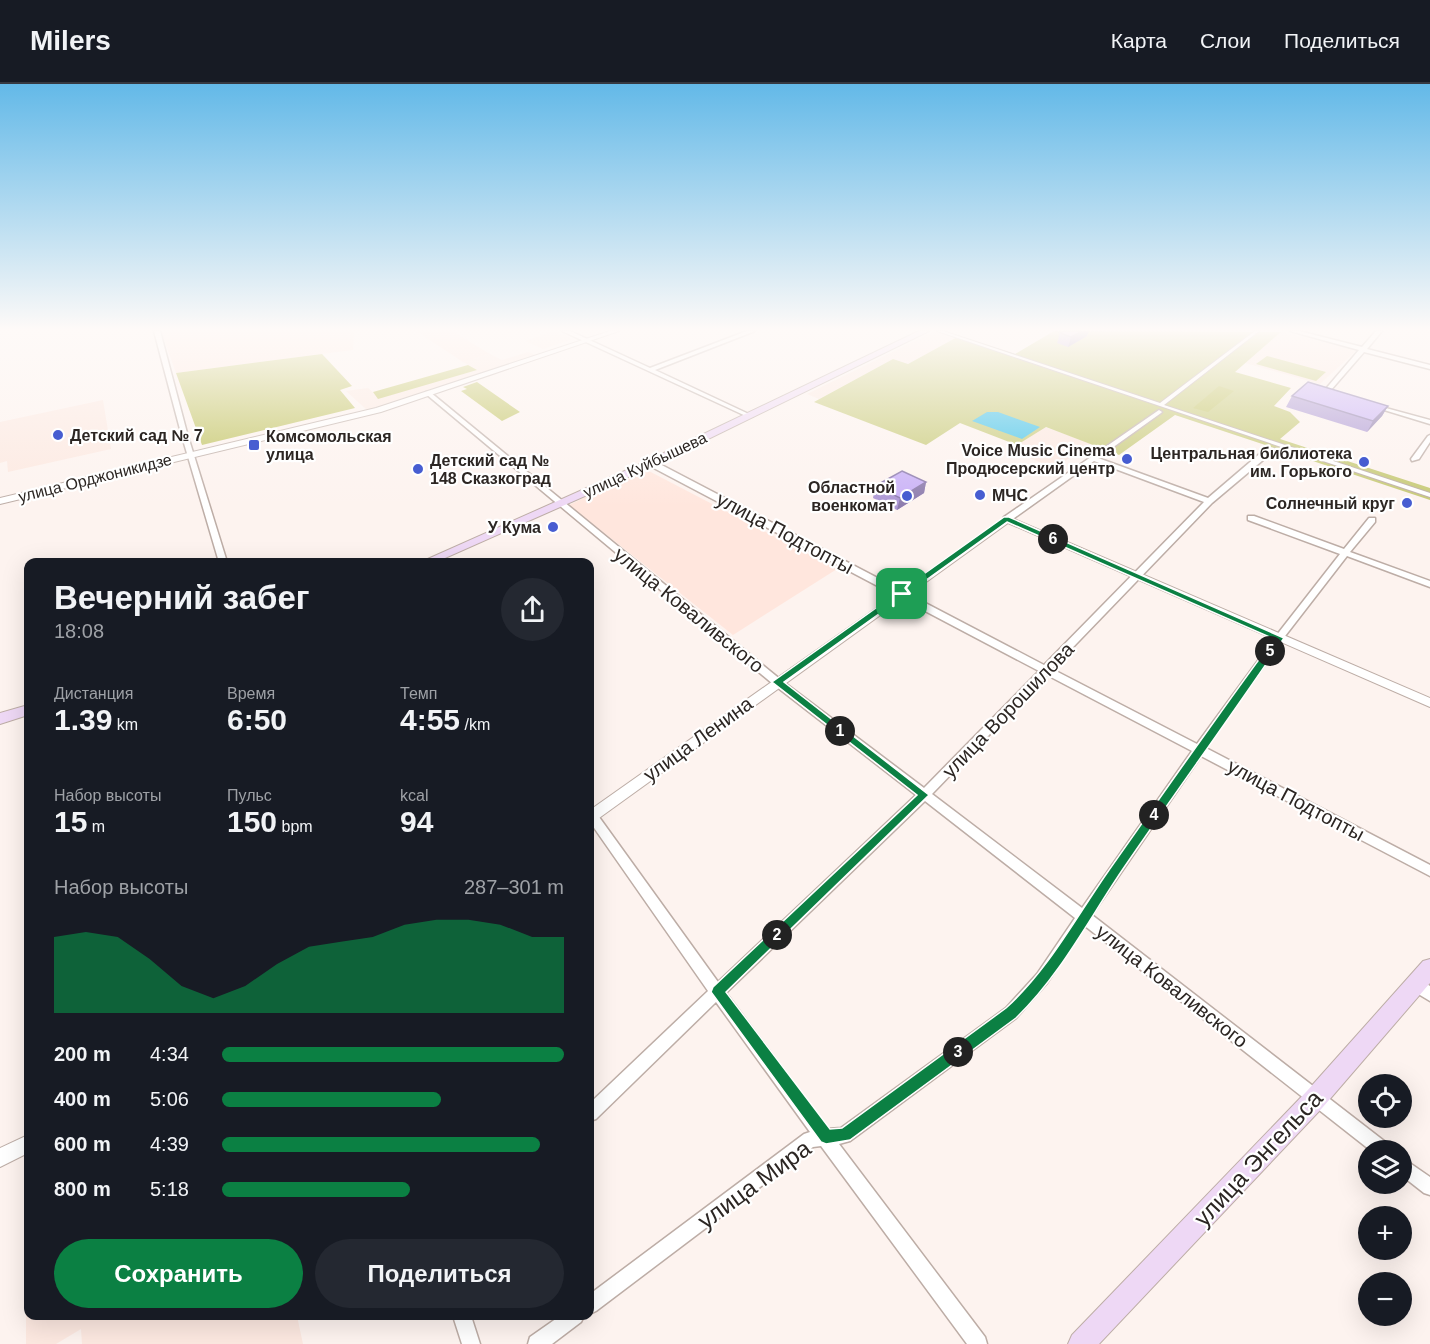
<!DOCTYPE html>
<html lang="ru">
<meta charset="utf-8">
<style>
:root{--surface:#171b24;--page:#242831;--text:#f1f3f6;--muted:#9ea1a6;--line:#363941;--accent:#0b8043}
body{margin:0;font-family:Helvetica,sans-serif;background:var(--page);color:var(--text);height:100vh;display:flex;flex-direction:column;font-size:22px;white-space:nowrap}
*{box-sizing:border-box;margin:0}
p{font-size:20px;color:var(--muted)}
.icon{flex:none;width:33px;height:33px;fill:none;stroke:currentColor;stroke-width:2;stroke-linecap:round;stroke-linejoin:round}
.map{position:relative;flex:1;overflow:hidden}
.panel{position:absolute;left:24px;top:474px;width:570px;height:762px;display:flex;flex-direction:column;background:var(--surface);border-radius:12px;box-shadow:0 6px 24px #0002}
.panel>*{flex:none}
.controls{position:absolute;left:1358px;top:990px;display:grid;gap:12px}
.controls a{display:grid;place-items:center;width:54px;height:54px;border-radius:50%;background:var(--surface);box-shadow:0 6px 24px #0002;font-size:30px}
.pin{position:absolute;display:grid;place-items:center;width:51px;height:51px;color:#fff;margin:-26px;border-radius:12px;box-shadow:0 3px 9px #0006}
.km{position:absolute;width:30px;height:30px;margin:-15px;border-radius:50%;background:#222;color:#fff;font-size:16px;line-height:30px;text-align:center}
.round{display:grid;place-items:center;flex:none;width:63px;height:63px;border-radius:32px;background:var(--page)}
.overview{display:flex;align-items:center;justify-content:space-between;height:102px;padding:0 30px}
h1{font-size:33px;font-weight:600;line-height:45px}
.figures{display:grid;grid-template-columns:repeat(3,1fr);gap:9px;height:102px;padding:6px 30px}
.figures div{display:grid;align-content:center}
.figures b{font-size:30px;font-weight:600}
.figures small{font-size:16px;font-weight:400}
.figures p{font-size:16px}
.chart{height:168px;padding:12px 30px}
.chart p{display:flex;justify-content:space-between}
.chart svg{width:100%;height:108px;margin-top:6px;fill:var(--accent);opacity:.7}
.action{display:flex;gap:12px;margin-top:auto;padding:12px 30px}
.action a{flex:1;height:69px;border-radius:36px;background:var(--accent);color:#fff;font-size:24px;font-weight:600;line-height:69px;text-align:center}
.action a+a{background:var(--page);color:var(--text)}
ul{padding:0 30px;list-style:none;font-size:20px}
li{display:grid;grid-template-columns:96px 72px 1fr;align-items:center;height:45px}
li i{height:15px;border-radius:8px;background:var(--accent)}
header{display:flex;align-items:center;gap:36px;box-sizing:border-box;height:84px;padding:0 30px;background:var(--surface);border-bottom:2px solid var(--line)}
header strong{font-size:28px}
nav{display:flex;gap:33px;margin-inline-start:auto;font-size:21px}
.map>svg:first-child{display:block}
.built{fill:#fce8e0}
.industrial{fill:#ffe6dd}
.green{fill:#c6c974}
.forest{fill:#bfc25d}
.water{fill:#3bc1e8}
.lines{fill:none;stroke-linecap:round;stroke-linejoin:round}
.pedestrian-casing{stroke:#bdada6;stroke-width:2}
.minor-casing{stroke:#bdada6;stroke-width:3}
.tertiary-casing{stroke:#bdada6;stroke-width:2}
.secondary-casing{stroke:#bdada6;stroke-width:2}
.pedestrian{fill:#fff;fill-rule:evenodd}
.minor{fill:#fff;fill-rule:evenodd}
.tertiary{fill:#fff;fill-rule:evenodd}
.secondary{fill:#eed8f5;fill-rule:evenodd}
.wall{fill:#ad98d4}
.shaded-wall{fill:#8d7cad}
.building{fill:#c9b1f7;stroke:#8d7cad;stroke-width:1.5}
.route{fill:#0b8043;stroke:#fff;stroke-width:1.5;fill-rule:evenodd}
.poi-dot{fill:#475dd1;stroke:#fff;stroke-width:2}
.labels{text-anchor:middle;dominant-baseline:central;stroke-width:4.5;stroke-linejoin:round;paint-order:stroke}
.far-poi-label{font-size:16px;font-weight:bold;fill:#2c2623;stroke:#fff;text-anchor:end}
.far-street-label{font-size:16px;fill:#2c2623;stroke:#fff}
.street-label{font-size:20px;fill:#2c2623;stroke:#fff}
.near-street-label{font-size:24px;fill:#2c2623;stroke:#fff}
</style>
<header>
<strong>Milers</strong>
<nav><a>Карта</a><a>Слои</a><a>Поделиться</a></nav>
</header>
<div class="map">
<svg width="1430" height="1260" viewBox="0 0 1430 1260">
<rect width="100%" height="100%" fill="#fdf3ef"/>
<path class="built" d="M553 247 573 255 543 265 525 257Z
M935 247 955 254 908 280 893 275 819 315 807 310Z
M1281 248 1357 266 1320 300 1245 279Z
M528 268 536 271 367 326 346 307 368 304 377 312 470 282 463 278 490 270 502 276Z
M103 316 111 365 8 388 7 377 0 379V338Z
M1045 343 1091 359 1055 384 1009 366Z
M28 1111V1232H297L303 1260H82L81 1245 56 1260H26V1112Z"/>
<path class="industrial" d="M161 247H354V249L353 266 176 289Z
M416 247H452L490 270 463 278Z
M645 385 837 485 733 551 569 421Z"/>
<path class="green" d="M1054 247 1281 248 1235 288 1291 304 1274 322 1290 328 1300 338 1280 355 1430 404V416L1175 331 1119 371 1046 343 1017 361 960 339 926 361 814 318 893 275 908 280 959 252 1015 270Z
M1267 272 1326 288 1316 297 1256 280Z"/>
<path class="forest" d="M322 270 352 302 340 306 355 324 202 361 176 289Z
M468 281 477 286 378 315 373 308Z
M477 298 520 328 502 337 461 307 467 305 463 303Z
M1219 302 1234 307 1208 328 1193 324Z"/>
<path class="water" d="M987 328H998L1040 343 1022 355 972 337Z"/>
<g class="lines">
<defs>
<path id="pedestrian" d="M937 247H943L1160 319 1255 247H1259L1164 321 1430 409V413Z"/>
<path id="minor" d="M154 247H160L187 349 227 478H219L181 349Z
M562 247H570L650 284 747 247H755L655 286 753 332 748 333Z
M1290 247H1299L1362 263 1376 247H1382L1367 265 1430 281V285L1364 268 1331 306 1341 310 1338 312 1324 307 1359 266Z
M426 308H430L781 596 924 704 1039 587 648 381V377H654L1044 581 1204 418 1094 377 1010 437H1004V433L1159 326 1162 328 1161 329 1098 374 1208 414 1263 367 1274 365 1290 367V371C1282 372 1276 369 1269 371L1212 419 1052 585 1197 660 1276 552 1340 470 1248 436V432H1254L1344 465 1369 434H1375V438L1350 468 1430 497V503L1347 472 1282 556 1206 664 1430 781V792L1201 672 1092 831 1388 1060 1390 1066H1370L1085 842 1047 899 1016 934 850 1057 839 1060 985 1253 987 1260H967L821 1062 813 1063 596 1227 590 1230V1210L804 1050 810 1048 716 918 596 1035 590 1037V1019L708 907 590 738V724L594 726 718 898 916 711 773 600 426 310ZM1047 591 1192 667 1082 824 932 710ZM925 717 1075 834 1037 890 1006 924 841 1044 828 1045 726 909Z
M1371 320 1430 336V340L1371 322Z
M1430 351V358L1419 375 1412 377 1411 375 1428 352Z
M1415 893 1430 902V917L1410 905 1408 900 1410 895Z
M1401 1073 1430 1093V1111L1424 1109 1401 1091Z
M453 1232H471L480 1260H462Z
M560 1232H584L581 1238 552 1260H528L530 1253Z"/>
<path id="tertiary" d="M610 247H619L381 328 0 420V414L376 324Z
M1007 432 1430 614V623L1008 439 595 737 590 738V726Z
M28 1051V1069L0 1083V1064Z"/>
<path id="secondary" d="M919 247H929L655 381 436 478H421L647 377Z
M28 621V631L0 640V629Z
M1430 875V899L1323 1023 1099 1260H1068L1072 1251 1307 1007 1423 877Z"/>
</defs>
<use href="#pedestrian" class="pedestrian-casing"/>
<use href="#minor" class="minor-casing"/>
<use href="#tertiary" class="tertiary-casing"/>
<use href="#secondary" class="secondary-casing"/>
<use href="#pedestrian" class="pedestrian"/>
<use href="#minor" class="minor"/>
<use href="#tertiary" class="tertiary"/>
<use href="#secondary" class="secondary"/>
</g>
<path class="wall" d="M1060 249 1087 252 1068 263 1057 259Z
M1292 312 1388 322 1382 332 1367 348 1286 323Z
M926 398 924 409 897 426 873 414 875 402Z"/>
<path class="shaded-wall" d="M1082 247H1089L1087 252 1068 263 1071 253Z
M1388 322 1382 332 1367 348 1373 337Z
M926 398 924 409 897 426 900 414Z"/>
<path class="building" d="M1064 247H1082L1071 253 1060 249Z
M1308 298 1388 322 1373 337 1292 312Z
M902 387 926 398 900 414 875 402Z"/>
<linearGradient id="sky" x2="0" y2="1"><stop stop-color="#63b9e8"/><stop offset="0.58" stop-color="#fefaf8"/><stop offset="1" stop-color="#fefaf8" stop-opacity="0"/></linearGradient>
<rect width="1430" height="423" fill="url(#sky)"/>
<path class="route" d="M1004 433H1009L1284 554C1232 631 1177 706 1125 782 1090 833 1061 891 1016 934L850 1056 826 1060 821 1058 711 908 713 903 917 711 772 598ZM1007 438 1274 555C1217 632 1162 711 1107 789 1075 835 1048 886 1006 924L842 1044 830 1045 726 908 929 711 784 598Z"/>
<g class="poi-dot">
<circle cx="58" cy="351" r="6"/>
<rect x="248" y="355" width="12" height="12" rx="3"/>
<circle cx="1127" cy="375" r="6"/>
<circle cx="1364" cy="378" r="6"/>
<circle cx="418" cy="385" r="6"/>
<circle cx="980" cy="411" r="6"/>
<circle cx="907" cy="412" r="6"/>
<circle cx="1407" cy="419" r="6"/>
<circle cx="553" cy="443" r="6"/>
</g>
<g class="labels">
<g class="far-poi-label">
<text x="70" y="351" text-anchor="start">Детский сад № 7</text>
<text x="266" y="352" text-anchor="start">Комсомольская<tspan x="266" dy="18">улица</tspan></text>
<text x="1115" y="366">Voice Music Cinema<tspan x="1115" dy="18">Продюсерский центр</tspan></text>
<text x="1352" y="369">Центральная библиотека<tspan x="1352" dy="18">им. Горького</tspan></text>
<text x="430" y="376" text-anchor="start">Детский сад №<tspan x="430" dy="18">148 Сказкоград</tspan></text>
<text x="895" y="403">Областной<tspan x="895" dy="18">военкомат</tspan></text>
<text x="992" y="411" text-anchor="start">МЧС</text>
<text x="1395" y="419">Солнечный круг</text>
<text x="541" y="443">У Кума</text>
</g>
<g class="far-street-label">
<text transform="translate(645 381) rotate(-25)">улица Куйбышева</text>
<text transform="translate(95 394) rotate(-14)">улица Орджоникидзе</text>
</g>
<g class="street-label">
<text transform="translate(785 449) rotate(28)">улица Подтопты</text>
<text transform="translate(689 526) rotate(39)">улица Коваливского</text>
<text transform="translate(1008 626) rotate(-46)">улица Ворошилова</text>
<text transform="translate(698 655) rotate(-36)">улица Ленина</text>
<text transform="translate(1296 716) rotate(28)">улица Подтопты</text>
<text transform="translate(1172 902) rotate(38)">улица Коваливского</text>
</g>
<g class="near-street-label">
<text transform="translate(1258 1074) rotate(-47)">улица Энгельса</text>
<text transform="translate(754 1100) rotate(-36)">улица Мира</text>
</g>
</g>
</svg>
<div class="controls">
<a><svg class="icon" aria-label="locate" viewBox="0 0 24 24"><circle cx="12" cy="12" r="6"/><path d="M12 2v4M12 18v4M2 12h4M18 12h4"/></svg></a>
<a><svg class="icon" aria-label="layers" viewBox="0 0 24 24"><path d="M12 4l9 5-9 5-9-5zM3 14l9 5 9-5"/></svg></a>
<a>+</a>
<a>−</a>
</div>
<div class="pin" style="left:902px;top:510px;background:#1e9e55"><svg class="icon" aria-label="arrive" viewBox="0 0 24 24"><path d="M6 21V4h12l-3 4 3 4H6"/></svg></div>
<b class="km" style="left:840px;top:647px">1</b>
<b class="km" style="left:777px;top:851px">2</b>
<b class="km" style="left:958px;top:968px">3</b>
<b class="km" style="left:1154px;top:731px">4</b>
<b class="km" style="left:1270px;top:567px">5</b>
<b class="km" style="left:1053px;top:455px">6</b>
<section class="panel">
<div class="overview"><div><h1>Вечерний забег</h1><p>18:08</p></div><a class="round"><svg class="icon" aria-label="share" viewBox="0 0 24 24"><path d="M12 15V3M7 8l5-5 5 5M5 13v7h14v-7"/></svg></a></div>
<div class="figures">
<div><p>Дистанция</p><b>1.39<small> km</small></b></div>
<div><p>Время</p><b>6:50</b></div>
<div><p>Темп</p><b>4:55<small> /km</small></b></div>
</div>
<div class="figures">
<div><p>Набор высоты</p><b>15<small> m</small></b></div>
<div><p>Пульс</p><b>150<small> bpm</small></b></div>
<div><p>kcal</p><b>94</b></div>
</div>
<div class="chart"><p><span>Набор высоты</span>287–301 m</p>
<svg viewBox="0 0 160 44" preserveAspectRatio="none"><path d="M0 44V13L10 11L20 13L30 22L40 33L50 38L60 33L70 24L80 17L90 15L100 13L110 8L120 6L130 6L140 8L150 13L160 13V44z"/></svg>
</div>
<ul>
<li><b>200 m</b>4:34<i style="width:100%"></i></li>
<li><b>400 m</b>5:06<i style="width:64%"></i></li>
<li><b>600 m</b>4:39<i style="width:93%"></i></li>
<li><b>800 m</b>5:18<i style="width:55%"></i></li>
</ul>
<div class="action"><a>Сохранить</a><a>Поделиться</a></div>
</section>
</div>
